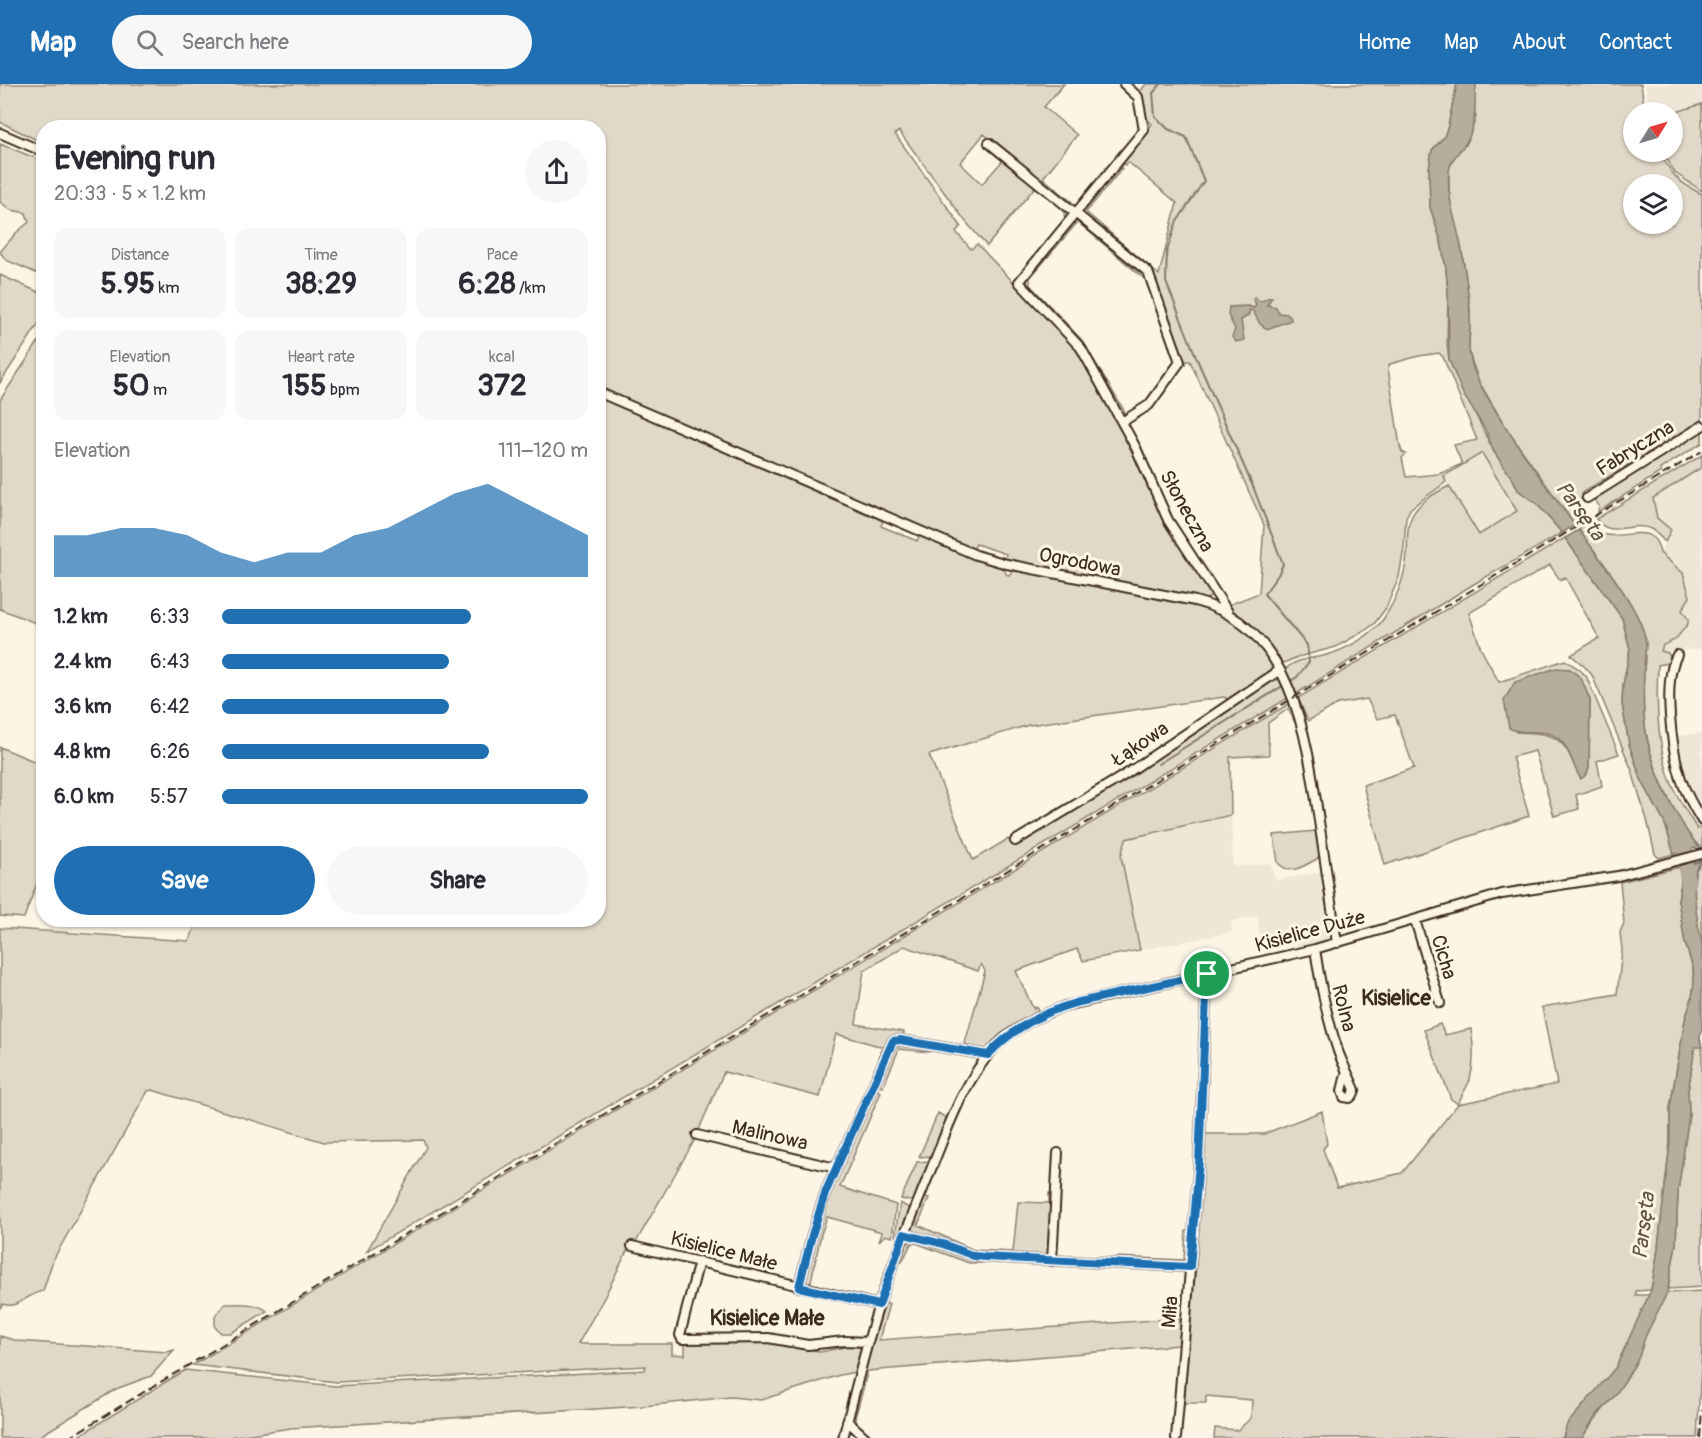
<!DOCTYPE html>
<meta charset="utf-8">
<style>
:root{--surface:#fff;--page:#f7f7f7;--text:#2b2b33;--muted:#7c7c81;--accent:#1f6fb2}
body{margin:0;font-family:Pangolin,sans-serif;background:var(--page);color:var(--text);height:100vh;display:flex;flex-direction:column;font-size:22px;white-space:nowrap}
*{box-sizing:border-box;margin:0}
p{font-size:20px;color:var(--muted)}
.icon{flex:none;width:33px;height:33px;fill:none;stroke:currentColor;stroke-width:2;stroke-linecap:round;stroke-linejoin:round}
.map{position:relative;flex:1;overflow:hidden}
.side{position:absolute;left:36px;top:36px;width:570px;height:807px;display:flex;flex-direction:column;background:var(--surface);border-radius:24px;box-shadow:0 2px 4px #0004}
.side>*{flex:none}
.needle{width:39px;rotate:53deg}
.buttons{position:absolute;left:1623px;top:18px;display:grid;gap:12px}
.buttons a{display:grid;place-items:center;width:60px;height:60px;border-radius:50%;background:var(--surface);box-shadow:0 2px 4px #0004;font-size:30px}
.pin{position:absolute;display:grid;place-items:center;width:51px;height:51px;color:#fff;margin:-26px;border:3px solid #fff;border-radius:50%;box-shadow:0 2px 6px #0007}
.round{display:grid;place-items:center;flex:none;width:63px;height:63px;border-radius:32px;background:var(--page)}
.summary{display:flex;align-items:center;justify-content:space-between;height:102px;padding:0 18px}
h1{font-size:33px;font-weight:800;line-height:45px}
.metrics{display:grid;grid-template-columns:repeat(3,1fr);gap:9px;height:102px;padding:6px 18px}
.metrics div{display:grid;align-content:center;border-radius:15px;background:var(--page);text-align:center}
.metrics b{font-size:30px;font-weight:800}
.metrics small{font-size:16px;font-weight:400}
.metrics p{font-size:16px}
.chart{height:168px;padding:12px 18px}
.chart p{display:flex;justify-content:space-between}
.chart svg{width:100%;height:108px;margin-top:6px;fill:var(--accent);opacity:.7}
.cta{display:flex;gap:12px;margin-top:auto;padding:12px 18px}
.cta a{flex:1;height:69px;border-radius:36px;background:var(--accent);color:#fff;font-size:24px;font-weight:800;line-height:69px;text-align:center}
.cta a+a{background:var(--page);color:var(--text)}
ul{padding:0 18px;list-style:none;font-size:20px}
li{display:grid;grid-template-columns:96px 72px 1fr;align-items:center;height:45px}
li i{height:15px;border-radius:8px;background:var(--accent)}
header{display:flex;align-items:center;gap:36px;box-sizing:border-box;height:84px;padding:0 30px;background:var(--accent);color:#fff}
header strong{font-size:28px}
nav{display:flex;gap:33px;margin-inline-start:auto;font-size:21px}
.search{width:420px;height:54px;background:var(--page);display:flex;align-items:center;gap:15px;box-sizing:border-box;padding:0 21px;border-radius:33px;color:var(--muted);font-size:22px}
.map>svg:first-child{display:block}
.built{fill:#eee6d6}
.green{fill:#e0d8c8;stroke:#8e8173;stroke-width:1.5;fill-rule:evenodd}
.water{fill:#b7ad9e;stroke:#85796b;stroke-width:1.5}
.lines{fill:none;stroke-linecap:round;stroke-linejoin:round}
.stream{stroke:#85796b;stroke-width:2}
.river{stroke:#b7ad9e;stroke-width:14}
.minor-casing{stroke:#3b2a1e;stroke-width:12}
.minor{stroke:#fcf5e5;stroke-width:8}
.rail{stroke:#3b2a1e;stroke-width:2;stroke-dasharray:9 4.5;stroke-linecap:butt}
.route-casing{stroke:#fff;stroke-width:12}
.route{stroke:#1f6fb2;stroke-width:8}
.labels{text-anchor:middle;dominant-baseline:central;stroke-width:6;stroke-linejoin:round;paint-order:stroke}
.street-label{font-size:20px;fill:#3b2a1e;stroke:#fcf5e5}
.water-label{font-size:21px;font-style:italic;fill:#605144;stroke:#fcf5e5}
.neighbourhood-label{font-size:21px;font-weight:bold;fill:#3b2a1e;stroke:#fcf5e5}
</style>
<header>
<strong>Map</strong>
<div class="search"><svg class="icon" aria-label="search" viewBox="0 0 24 24"><circle cx="10" cy="10" r="6"/><path d="M15 15l6 6"/></svg>Search here</div>
<nav><a>Home</a><a>Map</a><a>About</a><a>Contact</a></nav>
</header>
<div class="map">
<svg width="1702" height="1354" viewBox="0 0 1702 1354">
<rect width="100%" height="100%" fill="#fcf5e5"/>
<filter id="ink" filterUnits="userSpaceOnUse"><feTurbulence type="fractalNoise" baseFrequency=".0167" numOctaves="2"/><feDisplacementMap in="SourceGraphic" scale="12" xChannelSelector="R" yChannelSelector="G"/><feConvolveMatrix kernelMatrix="1 2 1 2 8 2 1 2 1" color-interpolation-filters="sRGB"/></filter>
<g filter="url(#ink)">
<path class="built" d="M1645 0H1702V20L1673 29 1650 28Z
M1482 369 1518 427 1478 451 1443 393Z
M1702 383V565L1671 567 1668 569 1661 567 1663 561 1673 558 1688 535 1682 526 1683 489 1660 469 1671 446 1657 434 1653 414Z
M1702 649V733L1691 713 1683 690 1677 652Z
M1231 731 1233 783 1270 779 1276 796 1323 788 1328 854 1323 859 1297 865 1294 852 1261 860 1257 832 1231 837 1232 848 1140 866 1121 772 1126 755Z"/>
<path class="green" d="M0 0H1064L1044 23 1077 51 1043 94 1072 118 1070 121 984 50 960 79 982 100 1004 75 1068 127 1065 134 1063 125 1035 103 987 162 966 138 899 47 895 50 961 142 956 148 971 165 977 160 1078 266 1098 298 1129 357 1166 438 1209 508 1210 513 1204 516 1005 476 1006 470 976 460 973 466 958 460 599 304 598 44H44L43 59 0 38Z
M1146 0H1457L1448 42 1444 53 1432 66 1429 85 1430 123 1441 157 1446 185 1448 208 1447 261 1449 276 1494 368 1514 397 1518 406 1536 419 1562 449 1472 501 1296 610 1285 586C1295 574 1313 575 1327 571 1347 565 1373 551 1384 534 1397 514 1405 493 1407 470 1408 459 1406 444 1411 434 1417 419 1435 409 1449 402L1479 451 1517 427 1482 369 1444 392 1446 398 1411 424 1406 433 1404 464 1399 493 1386 524 1374 540 1366 546 1336 563 1298 573 1281 580C1272 565 1263 552 1251 540 1244 533 1233 529 1228 521L1259 509 1264 441 1190 277H1187L1183 280 1153 188 1083 129V125L1118 82 1122 85 1086 128 1159 191 1177 119 1128 78 1125 81 1122 78 1152 40 1146 34 1139 9ZM1439 269 1443 273 1477 356 1454 361 1462 380 1439 390 1406 393 1402 374 1406 370 1402 368 1400 362 1388 284 1390 280 1419 272Z
M1476 0H1641L1645 28H1634V68H1660C1670 90 1679 99 1702 110V336L1583 408 1579 423 1585 436 1575 441 1508 347 1479 298 1469 269 1470 224 1462 167 1452 129 1449 104V85L1454 74 1459 65 1466 61 1476 33 1473 21ZM1634 100H1672V140H1634Z
M1702 20V107L1675 89 1663 68H1672L1673 29Z
M0 60 43 77V192L6 176 0 168 16 149 29 138 26 129 11 126 0 118Z
M1076 135H1079L1146 191 1148 198 1079 139 1076 140 1030 194V201L1081 255 1125 328 1128 329H1122L1081 259 1027 199 1028 191Z
M0 191 43 210V233L0 299Z
M43 251V542L0 525V316Z
M599 313 879 435 883 437 881 442 917 457 919 452 1004 484 1006 490 1009 491 1013 486C1073 497 1139 506 1198 522 1222 528 1276 559 1271 589L1229 616 1224 613 1029 641 929 671 973 776 1008 755 1014 762 1127 694 1270 596H1279L1288 614 367 1167 426 1063 423 1056 324 1058 152 1006 148 1007 53 1176 43 1207C27 1210 17 1226 3 1220L0 1224V844L189 857 198 836H598Z
M1702 345V359L1660 385 1661 388 1598 428 1599 422 1594 415 1611 402Z
M1702 371V383L1653 414 1657 434 1671 446 1665 458C1661 454 1656 448 1651 445 1632 436 1611 456 1596 435Z
M1588 440C1609 470 1653 427 1660 469L1683 489 1690 513 1682 526 1688 535V540L1675 556 1663 561 1661 567 1668 569 1670 573 1669 579 1658 581C1656 622 1657 671 1676 709 1682 721 1690 733 1697 745L1702 743V763H1700C1686 749 1682 739 1672 721 1641 661 1640 625 1646 559 1642 526 1599 474 1579 446Z
M1565 454 1622 534 1630 565 1623 601 1622 620 1629 660 1641 695 1665 740 1674 770 1659 774 1655 770 1647 736 1631 684 1592 591 1584 582 1571 571 1599 554 1565 493 1560 496 1550 481 1469 529 1481 565 1499 598 1565 576 1579 585 1586 592 1619 670 1597 677 1602 702 1576 711 1579 725 1554 732 1535 667 1512 673 1529 732 1385 781 1363 701 1414 684 1395 631 1377 635 1367 615 1338 620 1308 637 1298 614ZM1590 616 1589 683 1578 690C1562 650 1556 650 1515 648Z
M1290 619 1300 648 1288 625 1268 639 1269 671 1230 673 1231 731 1126 755 1121 772 1140 866 1083 877 1077 865 1016 887 1033 924 1037 923 1038 927 1002 949 986 966C978 967 970 966 965 959L985 887 981 880 978 887 904 862 864 887 856 940 904 948 903 953 897 952 888 957 885 966 879 973 883 963 836 950 820 1013 724 988 694 1057 636 1158 627 1167 604 1214 578 1260H672V1270L685 1271V1259L730 1256 788 1258 820 1268 854 1261 860 1264 862 1270 856 1288 840 1291 761 1316 731 1313 643 1322 291 1344 223 1354H75L185 1286 335 1302 645 1286 646 1282 337 1298 193 1281Z
M0 663 43 681V783L24 834 0 832Z
M1316 747C1317 754 1321 764 1319 771 1318 775 1316 776 1313 777 1301 784 1289 791 1278 779L1274 751Z
M1702 778V859C1697 844 1691 800 1696 786 1697 785 1701 779 1702 778Z
M1680 783 1681 800 1678 816 1685 859 1693 884 1694 899 1692 914 1685 936 1670 1024V1059L1657 1172 1651 1206 1636 1207V1211H1650L1616 1283 1564 1349 1563 1354H1214L1215 1344 1238 1346 1251 1334 1252 1316 1206 1312V1319H1184L1205 1050H1264L1322 1027 1327 1060 1323 1065 1337 1104 1402 1089 1458 1020 1451 1015 1424 946 1440 940 1445 951 1471 945C1474 963 1475 980 1469 998 1466 1005 1461 1012 1458 1020L1557 1000 1542 923 1617 910 1622 866 1620 848 1624 839 1620 798Z
M904 960 930 964 929 968 899 965 883 1003 877 1001C883 987 888 963 904 960Z
M1699 962 1702 963V1203L1668 1205 1676 1160 1678 1107 1689 1030 1688 1007 1695 963Z
M875 1005 881 1008 840 1103 896 1121 892 1153 885 1151 879 1157 882 1148 827 1133 821 1150 810 1202 804 1195 814 1153 829 1107Z
M938 1029 948 1035 933 1069 931 1072 919 1073Z
M930 1077 914 1118 901 1115 917 1078Z
M1049 1109 1053 1110 1050 1167 1047 1172 976 1170 912 1148V1140L924 1113 929 1114 918 1141 974 1166 1013 1168 1018 1118 1049 1119Z
M900 1119 911 1125 898 1153 895 1152Z
M1186 1147H1190L1186 1179 1116 1175V1173L1184 1176Z
M913 1156 941 1162 981 1177 982 1179H969L916 1159 911 1160 902 1178 899 1173 905 1160Z
M1702 1207V1265L1697 1354H1582C1596 1332 1615 1313 1629 1290 1637 1277 1640 1265 1646 1251 1652 1237 1660 1223 1667 1209Z
M883 1219 889 1220 879 1256 1181 1234 1179 1261 868 1287 855 1334 858 1341 863 1344 861 1345 855 1341 852 1332Z
M225 1220C238 1220 257 1218 267 1227L231 1249H221L215 1243V1232Z
M0 1252 18 1257 167 1268 174 1266 151 1292 116 1305 37 1354H0Z"/>
<path class="water" d="M1457 0H1476C1474 19 1477 36 1469 53 1464 66 1451 72 1449 87 1446 116 1458 141 1462 168 1465 190 1470 214 1470 236 1471 248 1467 260 1470 272 1474 293 1486 311 1497 329 1521 368 1548 405 1575 441L1562 449 1536 419 1518 406 1514 397 1494 368 1485 345 1463 310 1449 276 1448 208 1446 185 1441 157 1430 123 1429 85 1432 66 1444 53 1448 42Z
M1255 213C1262 222 1264 213 1272 213L1267 221 1276 223 1279 229 1287 230 1291 234V236L1267 245 1260 240 1253 227 1250 226 1248 232 1241 236 1244 256 1236 258 1232 253 1235 245 1228 231 1229 223 1248 222 1254 224 1256 220 1253 215Z
M1579 446C1599 474 1642 526 1646 559 1640 626 1641 665 1674 725 1683 740 1687 751 1699 763L1674 770 1665 740 1641 695 1629 660 1622 620 1623 601 1630 565 1622 534 1565 454Z
M1556 584 1570 585 1581 594 1590 616 1589 683 1587 690 1581 695C1572 682 1570 662 1556 653 1543 644 1523 652 1509 644L1504 616 1515 598Z
M1702 777C1700 780 1698 782 1696 785 1691 799 1698 845 1702 859V944L1700 954 1702 963H1695L1688 1007 1689 1030 1678 1107 1676 1160 1667 1209 1645 1253 1639 1273 1628 1292 1614 1313 1595 1333 1582 1354H1563L1567 1340 1616 1283 1651 1206 1657 1172 1670 1059V1024L1685 936 1692 914 1694 899 1693 884 1685 859 1678 816 1681 800 1680 783Z"/>
<g class="lines">
<path class="stream" d="M1158 680 1297 593 1309 578 1307 561 1264 510 1278 491 1283 480 1254 405 1199 280 1166 198 1167 167 1176 139 1204 97 1186 53 1168 45 1155 32 1153 9 1161 0"/>
<path class="river" d="M1679 752 1684 760 1688 800"/>
<defs>
<path id="minor" d="M1124 0 1138 13 1144 46 1019 198 1081 264 1136 364 1168 436 1228 528
M0 49 44 68
M989 59 1148 188 1180 278 1149 321 1122 338
M598 308 976 471 1007 480 1195 517C1292 541 1307 653 1319 737 1325 777 1331 818 1337 859
M1587 414 1702 342
M1677 571C1662 598 1672 666 1681 695 1686 710 1694 724 1702 737
M1015 757 1123 692 1280 586
M1415 836 1440 919
M1315 865C1320 899 1327 934 1338 967 1343 981 1350 993 1355 1006L1353 1011 1350 1014 1344 1013 1342 1007 1346 990
M697 1051 836 1084
M904 1150 943 1160 974 1172 985 1173 1190 1183
M632 1162 879 1221
M699 1177 680 1251 682 1255 768 1254 808 1261 845 1257 868 1258
M1052 1177 1058 1069
M799 1203 812 1151 826 1107 893 957 900 956 988 971
M847 1337 866 1354
M843 1354C855 1309 865 1263 880 1218 895 1172 914 1128 932 1083 949 1041 964 997 995 963 1015 943 1039 932 1065 922L1315 865 1502 810 1618 792 1702 770
M1176 1354 1199 1078 1207 890"/>
</defs>
<use href="#minor" class="minor-casing"/>
<use href="#minor" class="minor"/>
<path class="rail" d="M68 1354 1702 367
M1700 1354 1702 1326"/>
</g>
</g>
<g class="lines" filter="url(#ink)">
<defs>
<path id="route" d="M1207 890 1199 1078 1190 1183 985 1173 974 1172 943 1160 904 1150 879 1221 799 1203 812 1151 826 1107 893 957 900 956 988 971C1012 945 1041 929 1075 919Z"/>
</defs>
<use href="#route" class="route-casing"/>
<use href="#route" class="route"/>
</g>
<g class="labels">
<g class="street-label">
<text transform="translate(1635 364) rotate(-32)">Fabryczna</text>
<text transform="translate(1187 427) rotate(61)">Słoneczna</text>
<text transform="translate(1080 478) rotate(11)">Ogrodowa</text>
<text transform="translate(1140 660) rotate(-34)">Łąkowa</text>
<text transform="translate(1310 847) rotate(-15)">Kisielice Duże</text>
<text transform="translate(1444 873) rotate(73)">Cicha</text>
<text transform="translate(1344 924) rotate(76)">Rolna</text>
<text transform="translate(770 1051) rotate(13)">Malinowa</text>
<text transform="translate(724 1167) rotate(14)">Kisielice Małe</text>
<text transform="translate(1170 1228) rotate(-85)">Miła</text>
</g>
<g class="water-label">
<text transform="translate(1580 427) rotate(54)">Parsęta</text>
<text transform="translate(1644 1142) rotate(-83)">Parsęta</text>
</g>
<g class="neighbourhood-label">
<text x="1396" y="914">Kisielice</text>
<text x="767" y="1234">Kisielice Małe</text>
</g>
</g>
</svg>
<div class="buttons">
<a><svg class="needle" viewBox="-14 -14 28 28"><path d="M0-13l5 13h-10z" fill="#e53935"/><path d="M0 13l5-13h-10z" fill="#7c7c81"/></svg></a>
<a><svg class="icon" aria-label="layers" viewBox="0 0 24 24"><path d="M12 4l9 5-9 5-9-5zM3 14l9 5 9-5"/></svg></a>
</div>
<div class="pin" style="left:1207px;top:890px;background:#1e9e55"><svg class="icon" aria-label="arrive" viewBox="0 0 24 24"><path d="M6 21V4h12l-3 4 3 4H6"/></svg></div>
<section class="side">
<div class="summary"><div><h1>Evening run</h1><p>20:33 · 5 × 1.2 km</p></div><a class="round"><svg class="icon" aria-label="share" viewBox="0 0 24 24"><path d="M12 15V3M7 8l5-5 5 5M5 13v7h14v-7"/></svg></a></div>
<div class="metrics">
<div><p>Distance</p><b>5.95<small> km</small></b></div>
<div><p>Time</p><b>38:29</b></div>
<div><p>Pace</p><b>6:28<small> /km</small></b></div>
</div>
<div class="metrics">
<div><p>Elevation</p><b>50<small> m</small></b></div>
<div><p>Heart rate</p><b>155<small> bpm</small></b></div>
<div><p>kcal</p><b>372</b></div>
</div>
<div class="chart"><p><span>Elevation</span>111–120 m</p>
<svg viewBox="0 0 160 44" preserveAspectRatio="none"><path d="M0 44V27L10 27L20 24L30 24L40 27L50 34L60 38L70 34L80 34L90 27L100 24L110 17L120 10L130 6L140 13L150 20L160 27V44z"/></svg>
</div>
<ul>
<li><b>1.2 km</b>6:33<i style="width:68%"></i></li>
<li><b>2.4 km</b>6:43<i style="width:62%"></i></li>
<li><b>3.6 km</b>6:42<i style="width:62%"></i></li>
<li><b>4.8 km</b>6:26<i style="width:73%"></i></li>
<li><b>6.0 km</b>5:57<i style="width:100%"></i></li>
</ul>
<div class="cta"><a>Save</a><a>Share</a></div>
</section>
</div>
